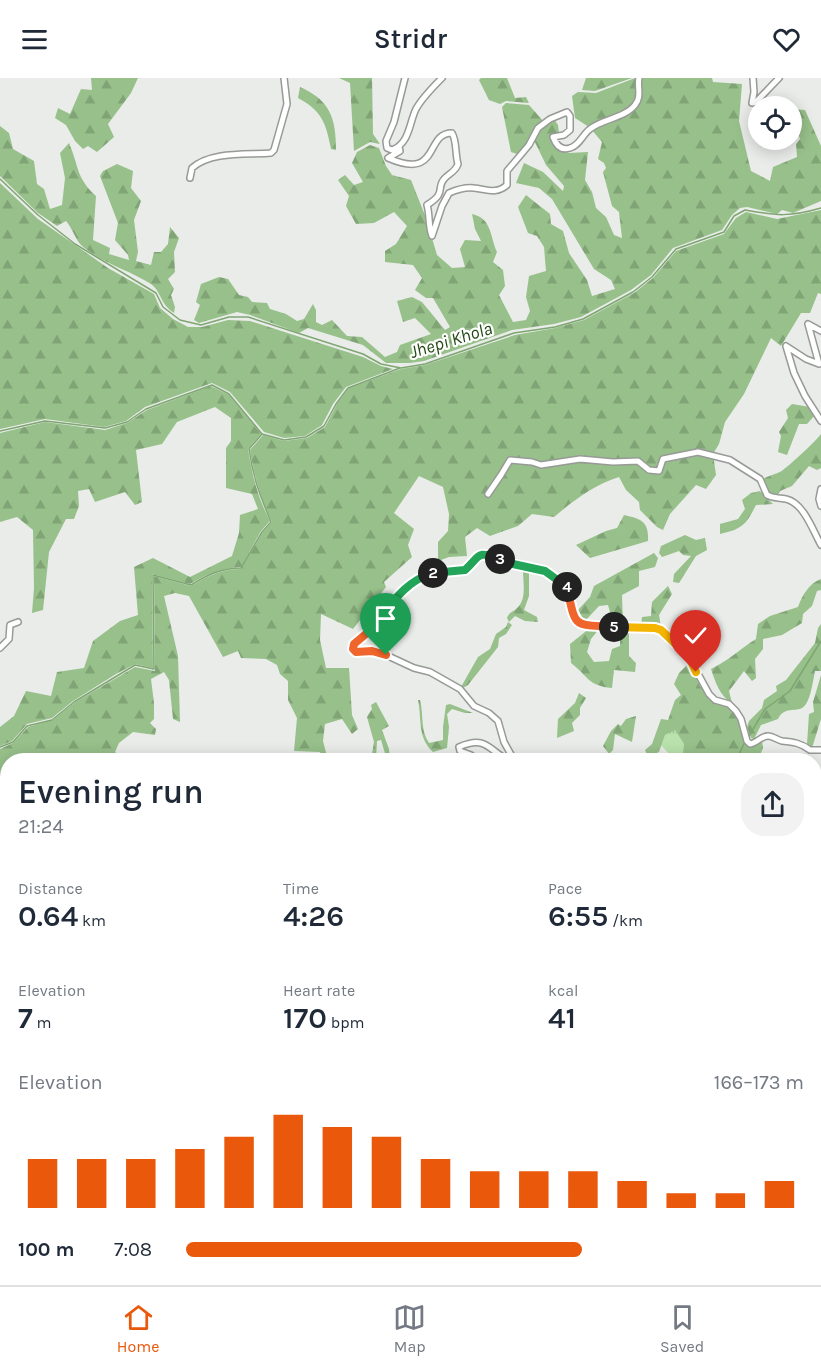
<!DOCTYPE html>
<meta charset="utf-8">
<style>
:root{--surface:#fff;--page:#f2f2f3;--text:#1f2937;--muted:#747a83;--line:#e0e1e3;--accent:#ea580c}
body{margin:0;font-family:Karla,sans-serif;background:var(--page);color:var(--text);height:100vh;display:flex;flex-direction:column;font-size:22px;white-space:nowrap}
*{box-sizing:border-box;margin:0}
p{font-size:20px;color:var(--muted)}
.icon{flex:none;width:33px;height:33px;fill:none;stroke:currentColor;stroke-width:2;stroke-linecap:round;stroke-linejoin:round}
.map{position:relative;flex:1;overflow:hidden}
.drawer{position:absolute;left:0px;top:675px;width:822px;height:532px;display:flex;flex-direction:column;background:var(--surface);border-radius:24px 24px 0 0;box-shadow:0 3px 15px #0003}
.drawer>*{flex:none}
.fabs{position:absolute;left:748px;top:18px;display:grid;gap:12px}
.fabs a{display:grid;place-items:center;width:54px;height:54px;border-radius:50%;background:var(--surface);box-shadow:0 3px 15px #0003;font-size:30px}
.pin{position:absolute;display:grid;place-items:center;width:51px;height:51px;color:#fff;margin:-62px -26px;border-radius:50% 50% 50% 0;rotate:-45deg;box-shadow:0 0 6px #0007}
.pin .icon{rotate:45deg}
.km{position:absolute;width:30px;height:30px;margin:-15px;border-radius:50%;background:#222;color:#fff;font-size:16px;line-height:30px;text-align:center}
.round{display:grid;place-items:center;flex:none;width:63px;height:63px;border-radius:24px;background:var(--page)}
.overview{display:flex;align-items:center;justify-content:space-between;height:102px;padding:0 18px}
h1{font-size:33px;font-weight:600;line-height:45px}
.metrics{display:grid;grid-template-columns:repeat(3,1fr);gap:9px;height:102px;padding:6px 18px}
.metrics div{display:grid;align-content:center}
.metrics b{font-size:30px;font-weight:600}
.metrics small{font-size:16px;font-weight:400}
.metrics p{font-size:16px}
.chart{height:168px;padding:12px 18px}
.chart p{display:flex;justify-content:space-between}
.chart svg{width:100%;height:108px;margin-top:6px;stroke:var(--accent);stroke-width:6}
ul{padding:0 18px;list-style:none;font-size:20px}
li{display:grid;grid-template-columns:96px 72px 1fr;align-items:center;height:45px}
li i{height:15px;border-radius:8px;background:var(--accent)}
header{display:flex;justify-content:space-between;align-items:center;height:78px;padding:0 18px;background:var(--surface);font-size:27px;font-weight:600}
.dock{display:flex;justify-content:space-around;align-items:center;height:84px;border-top:2px solid var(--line);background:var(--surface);font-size:16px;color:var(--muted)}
.dock a{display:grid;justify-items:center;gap:3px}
.dock .current{color:var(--accent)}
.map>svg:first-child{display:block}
.grass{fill:url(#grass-tufts)}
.forest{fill:url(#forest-firs)}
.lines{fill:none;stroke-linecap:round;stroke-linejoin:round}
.stream{stroke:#7ea671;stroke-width:1.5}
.street-casing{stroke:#989a97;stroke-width:8}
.highway-casing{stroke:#989a97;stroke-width:14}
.street{stroke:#fff;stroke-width:5}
.highway{stroke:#fff;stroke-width:10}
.split-1-casing{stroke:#fff;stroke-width:12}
.split-2-casing{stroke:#fff;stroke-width:12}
.split-3-casing{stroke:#fff;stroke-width:12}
.split-4-casing{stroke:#fff;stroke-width:12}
.split-5-casing{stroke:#fff;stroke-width:12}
.split-6-casing{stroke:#fff;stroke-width:12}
.split-7-casing{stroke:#fff;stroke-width:12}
.split-1{stroke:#f0652b;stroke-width:8}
.split-2{stroke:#22a559;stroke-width:8}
.split-3{stroke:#22a559;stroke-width:8}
.split-4{stroke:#22a559;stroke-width:8}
.split-5{stroke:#f0652b;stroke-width:8}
.split-6{stroke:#f5b400;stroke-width:8}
.split-7{stroke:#f5b400;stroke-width:8}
.labels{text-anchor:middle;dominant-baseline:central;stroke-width:4.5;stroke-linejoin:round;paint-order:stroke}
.water-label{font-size:18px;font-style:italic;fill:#234913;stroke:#fff}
</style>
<header><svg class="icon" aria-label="menu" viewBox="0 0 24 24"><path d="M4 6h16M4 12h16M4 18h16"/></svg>Stridr<svg class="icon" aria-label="heart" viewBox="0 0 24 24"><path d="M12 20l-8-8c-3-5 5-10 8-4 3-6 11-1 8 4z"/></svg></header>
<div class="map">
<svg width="821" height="1207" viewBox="0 0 821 1207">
<defs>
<pattern id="grass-tufts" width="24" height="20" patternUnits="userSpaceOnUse" patternTransform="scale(1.5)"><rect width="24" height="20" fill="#b9e2ac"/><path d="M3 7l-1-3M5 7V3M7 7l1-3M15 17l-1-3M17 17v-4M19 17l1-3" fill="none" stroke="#9ec193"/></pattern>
<pattern id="forest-firs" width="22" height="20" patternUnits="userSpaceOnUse" patternTransform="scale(1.5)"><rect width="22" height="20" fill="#97c08a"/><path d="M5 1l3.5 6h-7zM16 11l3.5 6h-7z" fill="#81a476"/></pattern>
</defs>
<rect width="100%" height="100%" fill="#e9ece9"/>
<path class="grass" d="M675 651 684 666 682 682H670V677L661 667 665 657Z"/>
<path class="forest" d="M91 0H138L131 15 108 46 114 59 97 74 88 68 83 71 75 63 66 47 55 40 58 30 70 36 81 11 92 12Z
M339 0H372L373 56 380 66 370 64 354 73 350 5Z
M481 0H507L515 20 526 19 529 25 506 23 500 26 489 22 479 2Z
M586 0H632L595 13 582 12Z
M635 0H637V21L629 31 589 49 575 40 572 18 578 14 596 15Z
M640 0H712L713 4 742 6 739 43 751 93 770 103 773 89 797 79 796 66 800 61 792 38V31L805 32 821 68V123L793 135 782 132 777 136 747 129 740 130 732 137 722 152 673 170 651 197 631 212 581 239 554 246 512 252 424 283 410 285H386L363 267 308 250 299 255 250 237 237 234 199 245 194 242 200 227 196 224 201 206 219 199 228 201 239 217 248 219 252 224 267 225 270 231 286 236 297 243 304 241 313 226 316 232V244L322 247 332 242 347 258 362 259 385 279 397 274 400 267 431 256 415 240 403 244 397 223 412 219 422 224 445 252 450 249 433 220H426L415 212 422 200 413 187 385 184V173L396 166 407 148 394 134 374 145 356 146 346 128 349 118 338 102 345 97 354 107 363 104 352 85 357 74 370 67 379 70 386 88 392 97 411 102 426 140 437 177 452 190 465 189 460 171 465 162 481 163 475 151 472 136C492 140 490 159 497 174L493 184 503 192 505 208 499 217 513 244 526 242 530 233 526 219 529 198 546 193 544 169 537 158 528 155 518 129 526 117 550 136 551 146 563 153 569 175 587 202 592 218 615 211 611 202 594 191 552 121 539 110 516 105 524 85 543 94 563 113 564 108 546 87 533 60 539 52 554 41 558 47 559 55 551 59 558 71 569 75 588 74 585 102 592 114 596 130 606 139 614 157 622 160 619 134 612 128 603 94 606 90 604 85 598 81 602 64 591 51 637 28Z
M300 9C330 22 336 40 336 72L331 71C326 45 322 33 298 20Z
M506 25 529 27 544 44 520 77 511 74 502 29Z
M0 48 9 55 13 71 34 83 37 106 44 111 50 131 62 127 65 100 60 75 69 65C79 88 76 100 96 118L93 162 110 170 109 176 129 182 128 177 115 162 118 145 100 98 103 93 117 86 133 93 131 110 141 123 134 142 138 174 136 183 151 187 154 174H161L168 166 170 149 179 160 174 174 175 194 168 201 174 211 171 217 175 229 174 235C160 226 161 213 151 206 129 192 101 185 81 167 76 162 72 150 66 143L57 148 38 135 0 98Z
M0 105 38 141 108 190 154 216 160 230 173 241 188 249H202L228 242 250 243 363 279 381 288 393 291 346 309 333 326 322 347 305 358 284 360 264 354 230 314 212 305 145 329 126 343 104 349 45 341 0 351Z
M821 132V216L818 215 810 235H801L781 268 771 260 744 316 725 344 719 366 713 376 716 397 706 411 696 407 670 436 663 452 657 449 640 432 639 424 626 412 619 399C594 407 574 422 554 439L532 436 518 448 490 458 477 450 465 459 467 478 449 479 438 483V464L448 453 449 436 443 409 419 398 394 435 414 451 408 467 412 479 384 504 386 509 353 551 321 536 320 562 326 590H349L352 637 358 651 352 656 342 641 325 646 323 663 328 682H323L320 674 294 673 297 640 288 622V603L280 596 277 587 266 581 241 580 238 573 223 579 189 518 175 515 164 518 178 578 180 644 173 641 169 602 164 594 151 601 154 625V641L150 645 156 651 155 657 133 654 119 665 115 674 122 681 120 682H8L7 745 0 746V671L13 665 28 649 53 642 74 625 135 589 155 593 154 498 191 508C207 498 222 491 241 491L263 454 272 444C261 420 254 398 250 372L263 357 284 363 307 360 325 349 337 326 349 310 401 291 425 287 515 257 555 250 584 242 634 215 653 200 676 173 724 156 736 140 746 134 777 141Z
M211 308 229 317 261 356 248 371C252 397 258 420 270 443L261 453 241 489C221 490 207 496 190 506L152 496 153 590 135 586 116 596 73 623 52 640 27 646 12 663 0 668V649L14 638 26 613 51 618 57 594 84 590 93 563 120 543 138 537 134 489 153 480 190 499 232 478 239 455 240 437 258 431 252 416 226 410V370L231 363V340L215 329 177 344 162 366 136 372 142 424 135 427 125 414 95 424 89 411 78 413 79 428 74 441H66L49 474 43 532 32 535 34 510 33 452 17 439 0 444V355L45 344 105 352 127 345 147 332Z
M792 326 810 329 815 337 807 346H799L787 377 778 374 781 358 779 354 788 340 786 332Z
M821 356V390L817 392 809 388 792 408 780 413 776 420 769 417 762 402C768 397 776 397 783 392 790 387 816 363 821 356Z
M760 413 773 426 756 427C746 447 742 451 720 456V446L738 441 745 431 742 422 751 415Z
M624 437C642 441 649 444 648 463L590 480 576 467 606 453 617 450Z
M685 457 696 462 705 460 707 472 696 478 679 505 673 504 674 496 691 478 683 477 679 473 662 479 659 475 661 468Z
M654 475 658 480 655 489 639 493V508L622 517 623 548 607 547 610 534 608 527 599 528 585 543 578 532 590 519 594 508Z
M523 492 529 494V518L524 532 537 539 538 544 525 543 515 538 509 544 507 540C510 533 512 535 517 530 527 522 523 503 523 492Z
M821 501V512L817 513 812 528 803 536 802 545 782 557 763 561V571L755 581 756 600 752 603 744 593 729 613 732 625C720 619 715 603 711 591 728 583 740 571 756 561L758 546 770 538 798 529C802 518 809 505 821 501Z
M668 508 672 516 659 537 661 549 641 548 642 539 651 538 652 524Z
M508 544 512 547 506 556 499 560 498 569 468 607 463 610 461 609 478 579 490 571 496 556 506 549Z
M821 546V593H815C813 603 811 618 806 626 799 637 785 626 778 641L761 647 754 661 751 660 747 649 749 643 762 630 764 622 777 613 776 608 786 602 815 565 818 550Z
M590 550 599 551 591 561 587 574 594 584 609 583 612 571 620 568V552H629V578L636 585 635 594 614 592 612 610C588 608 588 598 571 585L570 566Z
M689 585 700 608 707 617 728 628 735 635 750 667H757L762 662 763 670 758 682H682L684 666 675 652 665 657 659 674 648 679 645 672 652 666 661 641 668 642 675 622 681 617 674 606 679 595Z
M821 597V641L812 670 807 666 809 636 814 634 813 624Z
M579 615 586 620 580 630V637L572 645 574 653 557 660 558 641 575 625Z
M418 622H420C424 637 420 652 429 665L443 662V649L446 627 450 626 473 635H465L452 631 447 636 449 649 447 670 433 674C417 659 422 641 418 622Z
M376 624 389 648 382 652 389 671 390 682H387L381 662 377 663 376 682H371L374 664 367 639 372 631 371 627Z
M636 638 632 664 615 656 613 672 609 676 603 668 611 653 618 646 621 648 626 641Z"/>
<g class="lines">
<path class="stream" d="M0 101 38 137 75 166 156 215 163 229 180 242 201 247 229 239H248L363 276 381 286 401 290 425 286 514 255 555 249 583 241 633 214 652 199 676 171 724 154 734 138 745 132C777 138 790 139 821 130
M0 353 45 343 105 350 127 344 146 331 212 307 229 316 262 356 284 362 306 359 324 348 336 326 348 310 400 290
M749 658 765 631 790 613 821 563
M0 669 13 664 27 648 52 642 74 624 135 587 154 591 153 497 191 507C207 497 221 490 241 490L262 454 271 444C260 417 253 400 249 371L262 356
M736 682 745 664"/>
<defs>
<path id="street" d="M405 0 394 44 386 63 387 70 392 72C410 65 409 45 416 31 422 20 433 9 442 0
M753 0 754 14 752 25 756 24 779 0
M399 69 400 73 388 80C441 103 424 55 452 55 457 63 455 76 458 86 456 93 450 95 445 100 435 110 448 114 427 127 430 137 428 147 432 158L442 128 449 115C456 112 466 109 474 110 486 111 496 117 507 107V93L529 67 538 50 550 41 567 34 570 38V52L564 57 553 59C556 67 561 73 570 70 580 67 582 57 590 51 602 41 625 40 635 27 642 19 637 9 639 0
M190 100 192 90C211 73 247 77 271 75L274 72 287 26 284 0
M821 253 808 246 819 286 806 281 786 268 794 295 805 318 821 343
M821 411 819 421 821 428
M488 416 501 397 510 382 532 384 541 387 580 381 613 384 638 383 649 392 659 393 663 381 698 374 730 382 760 401 767 417C774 421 778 419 786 421 804 425 813 453 821 467
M0 570 9 561 10 547 18 544
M477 682 471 677 460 673 459 669C487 657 488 672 508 682
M514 682 504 664 498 643 489 635 474 628 460 611 430 594 414 590 386 577 372 573 356 574 353 571 354 565 367 555 409 506 420 499 433 495 465 492C474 486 473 477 487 476L549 495 567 510 572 535 580 545 584 548 634 550 646 549 661 552 691 583 709 616 715 622 729 626 736 633 741 641 747 663 750 666C757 665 761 658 768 658 773 658 777 662 782 663 793 664 801 665 810 672H821
M8 821 3 830 8 832
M0 879 8 878
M814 882 821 880
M814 1079 821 1081
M0 1103H8
M814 1129 821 1126
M57 1207 60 1200"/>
<path id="highway" d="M0 1134H8"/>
</defs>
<use href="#street" class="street-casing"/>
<use href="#highway" class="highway-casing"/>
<use href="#street" class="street"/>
<use href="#highway" class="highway"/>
</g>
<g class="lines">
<defs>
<path id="split-1" d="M378 542 367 555 354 566 353 571 356 574 372 573 386 577"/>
<path id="split-2" d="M378 542C394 522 408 502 433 495"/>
<path id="split-3" d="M433 495 465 492C481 478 475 472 500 481"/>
<path id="split-4" d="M500 481 513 486 545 493 567 509"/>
<path id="split-5" d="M567 509C576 552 573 546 614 549"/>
<path id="split-6" d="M614 549 655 550 661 552 681 571"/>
<path id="split-7" d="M681 571 691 583 696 594"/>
</defs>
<use href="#split-1" class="split-1-casing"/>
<use href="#split-2" class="split-2-casing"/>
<use href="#split-3" class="split-3-casing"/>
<use href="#split-4" class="split-4-casing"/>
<use href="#split-5" class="split-5-casing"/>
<use href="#split-6" class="split-6-casing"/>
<use href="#split-7" class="split-7-casing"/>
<use href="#split-1" class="split-1"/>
<use href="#split-2" class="split-2"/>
<use href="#split-3" class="split-3"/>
<use href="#split-4" class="split-4"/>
<use href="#split-5" class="split-5"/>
<use href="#split-6" class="split-6"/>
<use href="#split-7" class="split-7"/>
</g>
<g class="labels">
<g class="water-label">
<text transform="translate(451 262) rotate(-17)">Jhepi Khola</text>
</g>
</g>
</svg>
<div class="fabs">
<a><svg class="icon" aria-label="locate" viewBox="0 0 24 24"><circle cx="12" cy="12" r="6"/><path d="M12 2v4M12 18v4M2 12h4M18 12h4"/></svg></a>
</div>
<div class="pin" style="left:386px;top:577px;background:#1e9e55"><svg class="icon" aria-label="arrive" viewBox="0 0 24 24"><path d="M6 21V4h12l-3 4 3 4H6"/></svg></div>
<div class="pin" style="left:696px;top:594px;background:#d93025"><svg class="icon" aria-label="check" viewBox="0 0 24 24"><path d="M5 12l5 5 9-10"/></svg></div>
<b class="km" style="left:433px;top:495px">2</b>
<b class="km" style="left:500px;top:481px">3</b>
<b class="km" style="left:567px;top:509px">4</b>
<b class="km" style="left:614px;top:549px">5</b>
<section class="drawer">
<div class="overview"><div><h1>Evening run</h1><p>21:24</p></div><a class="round"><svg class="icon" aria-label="share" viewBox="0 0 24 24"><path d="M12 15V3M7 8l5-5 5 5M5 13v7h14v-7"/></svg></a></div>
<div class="metrics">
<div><p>Distance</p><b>0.64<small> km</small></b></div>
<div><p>Time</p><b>4:26</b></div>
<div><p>Pace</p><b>6:55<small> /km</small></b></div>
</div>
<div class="metrics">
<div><p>Elevation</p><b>7<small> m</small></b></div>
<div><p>Heart rate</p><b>170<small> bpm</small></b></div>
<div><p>kcal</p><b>41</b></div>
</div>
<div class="chart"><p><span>Elevation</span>166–173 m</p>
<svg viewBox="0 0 160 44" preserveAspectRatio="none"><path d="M5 44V24M15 44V24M25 44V24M35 44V20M45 44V15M55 44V6M65 44V11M75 44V15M85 44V24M95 44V29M105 44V29M115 44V29M125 44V33M135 44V38M145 44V38M155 44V33"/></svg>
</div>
<ul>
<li><b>100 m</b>7:08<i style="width:64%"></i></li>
</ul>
</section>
</div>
<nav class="dock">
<a class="current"><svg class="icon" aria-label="home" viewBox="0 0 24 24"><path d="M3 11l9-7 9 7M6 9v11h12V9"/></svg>Home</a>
<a><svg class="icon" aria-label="map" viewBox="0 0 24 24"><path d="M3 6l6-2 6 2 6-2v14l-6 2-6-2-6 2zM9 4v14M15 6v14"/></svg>Map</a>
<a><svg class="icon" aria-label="saved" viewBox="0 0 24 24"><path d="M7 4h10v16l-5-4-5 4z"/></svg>Saved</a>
</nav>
